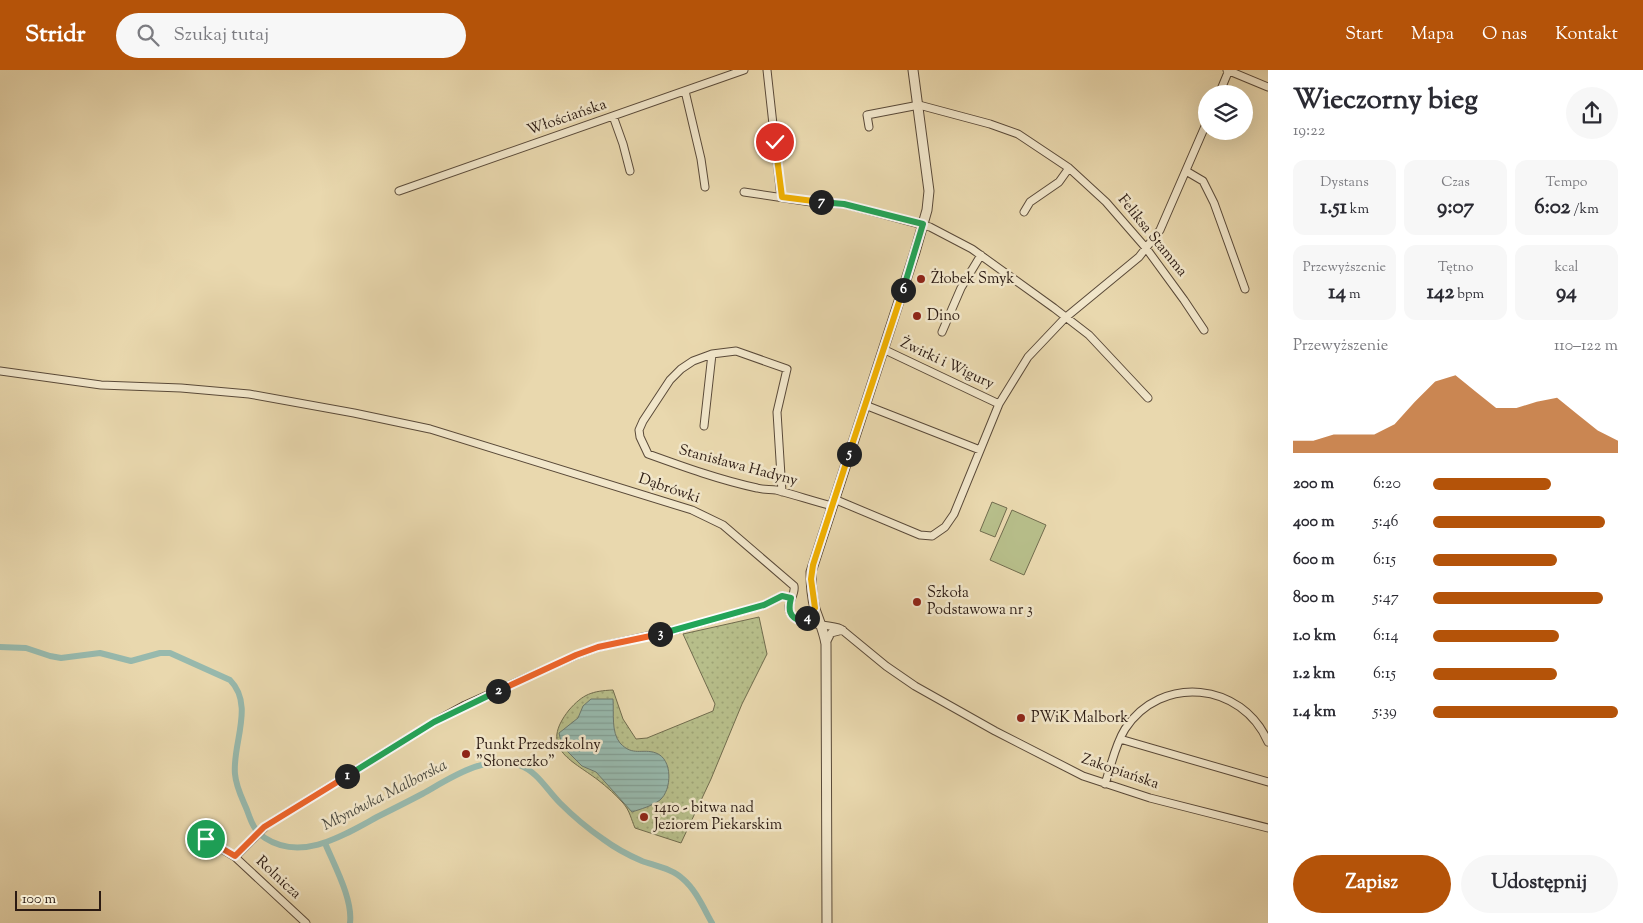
<!DOCTYPE html>
<html lang="pl">
<meta charset="utf-8">
<style>
:root{--surface:#fff;--page:#f7f7f7;--text:#2b2b33;--muted:#7c7c81;--accent:#b45309}
body{margin:0;font-family:"Sorts Mill Goudy",serif;background:var(--page);color:var(--text);height:100vh;display:flex;flex-direction:column;font-size:19px;white-space:nowrap}
*{box-sizing:border-box;margin:0}
p{font-size:16px;color:var(--muted)}
.icon{flex:none;width:28px;height:28px;fill:none;stroke:currentColor;stroke-width:2;stroke-linecap:round;stroke-linejoin:round}
.map{position:relative;flex:1;overflow:hidden}
.details{display:flex;flex-direction:column;background:var(--surface);width:375px}
.details>*{flex:none}
.controls{position:absolute;left:1198px;top:15px;display:grid;gap:10px}
.controls a{display:grid;place-items:center;width:55px;height:55px;border-radius:50%;background:var(--surface);box-shadow:0 5px 20px #0002;font-size:25px}
.scale{position:absolute;left:15px;bottom:12px;width:86px;box-sizing:border-box;padding-left:5px;border:2px solid #2b1a12;border-top:0;font-size:14px;line-height:18px;white-space:nowrap;color:#2b1a12;-webkit-text-stroke:4px #f1e6ca;paint-order:stroke}
.pin{position:absolute;display:grid;place-items:center;width:42px;height:42px;color:#fff;margin:-21px;border:2px solid #fff;border-radius:50%;box-shadow:0 1px 5px #0007}
.km{position:absolute;width:25px;height:25px;margin:-12px;border-radius:50%;background:#222;color:#fff;font-size:14px;line-height:25px;text-align:center}
.round{display:grid;place-items:center;flex:none;width:52px;height:52px;border-radius:26px;background:var(--page)}
.head{display:flex;align-items:center;justify-content:space-between;height:85px;padding:0 25px}
h1{font-size:28px;font-weight:700;line-height:38px}
.figures{display:grid;grid-template-columns:repeat(3,1fr);gap:8px;height:85px;padding:5px 25px}
.figures div{display:grid;align-content:center;border-radius:12px;background:var(--page);text-align:center}
.figures b{font-size:21px;font-weight:700}
.figures small{font-size:14px;font-weight:400}
.figures p{font-size:14px}
.chart{height:140px;padding:10px 25px}
.chart p{display:flex;justify-content:space-between}
.chart svg{width:100%;height:90px;margin-top:5px;fill:var(--accent);opacity:.7}
.cta{display:flex;gap:10px;margin-top:auto;padding:10px 25px}
.cta a{flex:1;height:58px;border-radius:30px;background:var(--accent);color:#fff;font-size:20px;font-weight:700;line-height:58px;text-align:center}
.cta a+a{background:var(--page);color:var(--text)}
ul{padding:0 25px;list-style:none;font-size:16px}
li{display:grid;grid-template-columns:80px 60px 1fr;align-items:center;height:38px}
li i{height:12px;border-radius:6px;background:var(--accent)}
header{display:flex;align-items:center;gap:30px;box-sizing:border-box;height:70px;padding:0 25px;background:var(--accent);color:#fff}
header strong{font-size:24px}
nav{display:flex;gap:28px;margin-inline-start:auto;font-size:18px}
.search{width:350px;height:45px;background:var(--page);display:flex;align-items:center;gap:12px;box-sizing:border-box;padding:0 18px;border-radius:28px;color:var(--muted);font-size:19px}
main{display:flex;flex:1;min-height:0}
.map>svg:first-child{display:block}
.grass{fill:url(#grass-dots);stroke:#716c4e}
.garden{fill:#b7be8a;stroke:#716c4e}
.water{fill:url(#water-rules);stroke:#6c796f}
.lines{fill:none;stroke-linecap:round;stroke-linejoin:round}
.canal{stroke:#97b9ad;stroke-width:6}
.minor-casing{stroke:#5a4a39;stroke-width:9}
.tertiary-casing{stroke:#5a4a39;stroke-width:11}
.minor{stroke:#f1e6ca;stroke-width:7}
.tertiary{stroke:#f1e6ca;stroke-width:9}
.split-1-casing{stroke:#fff;stroke-width:10}
.split-2-casing{stroke:#fff;stroke-width:10}
.split-3-casing{stroke:#fff;stroke-width:10}
.split-4-casing{stroke:#fff;stroke-width:10}
.split-5-casing{stroke:#fff;stroke-width:10}
.split-6-casing{stroke:#fff;stroke-width:10}
.split-7-casing{stroke:#fff;stroke-width:10}
.split-8-casing{stroke:#fff;stroke-width:10}
.split-1{stroke:#f0652b;stroke-width:6}
.split-2{stroke:#22a559;stroke-width:6}
.split-3{stroke:#f0652b;stroke-width:6}
.split-4{stroke:#22a559;stroke-width:6}
.split-5{stroke:#f5b400;stroke-width:6}
.split-6{stroke:#f5b400;stroke-width:6}
.split-7{stroke:#22a559;stroke-width:6}
.split-8{stroke:#f5b400;stroke-width:6}
.poi-dot{fill:#8f2418;stroke:#f1e6ca;stroke-width:2}
.labels{text-anchor:middle;dominant-baseline:central;stroke-width:5;stroke-linejoin:round;paint-order:stroke}
.street-label{font-size:15px;fill:#2b1a12;stroke:#f1e6ca}
.poi-label{font-size:15px;fill:#2b1a12;stroke:#f1e6ca;text-anchor:start}
.water-label{font-size:16px;font-style:italic;fill:#4b4a40;stroke:#f1e6ca}
</style>
<header>
<strong>Stridr</strong>
<div class="search"><svg class="icon" aria-label="search" viewBox="0 0 24 24"><circle cx="10" cy="10" r="6"/><path d="M15 15l6 6"/></svg>Szukaj tutaj</div>
<nav><a>Start</a><a>Mapa</a><a>O nas</a><a>Kontakt</a></nav>
</header>
<main>
<div class="map">
<svg width="1268" height="853" viewBox="0 0 1268 853">
<defs>
<pattern id="grass-dots" width="8" height="8" patternUnits="userSpaceOnUse" patternTransform="scale(1.25)"><rect width="8" height="8" fill="#b7be8a"/><path d="M2 2h.1M6 6h.1" fill="none" stroke="#9ea376" stroke-width="1.8" stroke-linecap="round"/></pattern>
<pattern id="water-rules" width="6" height="5" patternUnits="userSpaceOnUse" patternTransform="scale(1.25)"><rect width="6" height="5" fill="#97b9ad"/><path d="M0 2.5h6" fill="none" stroke="#829e94"/></pattern>
</defs>
<rect width="100%" height="100%" fill="#e9d8ae"/>
<filter id="stains"><feTurbulence type="fractalNoise" baseFrequency=".004" numOctaves="4"/><feColorMatrix values="0 0 0 0 .2 0 0 0 0 .09 0 0 0 0 .02 0 0 0 .5 -.17"/></filter>
<radialGradient id="worn" r=".72"><stop offset=".6" stop-color="#630" stop-opacity="0"/><stop offset="1" stop-color="#630" stop-opacity=".3"/></radialGradient>
<path class="grass" d="M759 547 767 584 742 634 711 709 681 773 635 758C631 749 630 741 623 733 616 725 607 717 598 710 570 689 539 678 569 640 583 624 592 621 613 620L623 649 636 669 647 668 713 641 715 634 683 564Z"/>
<path class="garden" d="M992 432 1007 438 995 467 980 461Z
M1012 440 1046 455 1024 505 990 490Z"/>
<path class="water" d="M591 629H613C614 643 611 662 620 673 633 687 642 678 656 683 673 689 672 720 660 730 652 736 641 739 632 742L596 702 582 696 562 676 559 663 578 648 583 636Z"/>
<g class="lines">
<path class="canal" d="M0 577 26 578 50 586 61 588 100 583 131 591 160 583H170L230 610C255 635 232 674 235 704 236 717 242 728 247 740 251 751 254 761 265 768 302 792 344 765 377 747 393 739 409 731 424 723 452 707 486 684 519 695 538 702 546 719 560 733 573 746 587 758 603 769 615 778 628 785 642 791 656 796 673 799 683 809 696 820 704 839 712 853
M325 773C334 795 353 829 350 853"/>
<defs>
<path id="minor" d="M767 0 781 127
M1227 0 1268 17
M685 21 701 89 705 117
M1219 24 1229 0
M613 46 623 74 630 101
M869 57 867 45 919 35 990 54 1018 64 1069 98 1106 132 1146 178 1184 230 1204 260
M1186 101 1203 111 1214 133 1245 219
M399 121 744 0
M744 122 811 132 844 134 930 157 972 179 1054 238 1089 265 1148 328
M1024 142 1030 132 1059 112 1069 98
M942 262 961 218 981 185
M883 279 999 334
M0 301 101 315 181 318 249 324 354 343 430 359 692 440 723 455 794 516C796 525 786 533 790 542 796 557 828 553 841 559L886 596 915 616 995 661 1083 706 1150 728 1268 758
M865 335 980 380
M704 356 712 284
M782 422 777 342 787 299 736 281 712 284 693 291 681 299 670 310 643 351 639 360 640 367 648 384C684 397 720 410 757 418 764 420 770 419 776 420 795 425 813 431 832 436
M834 429 920 465 932 466 945 457 954 444 999 334 1028 287 1065 248 1139 187 1160 160 1206 54
M826 573 831 563 843 560
M1120 669 1268 712
M1105 714C1111 696 1115 675 1125 659 1161 604 1242 612 1268 672
M205 769 235 787 306 853
M235 787 267 755 434 652 465 635 577 585 598 577 679 559 764 535 782 526 791 528"/>
<path id="tertiary" d="M827 853 826 574C824 561 819 551 815 539 812 527 811 514 811 502L915 182 927 140 929 121 913 0"/>
</defs>
<use href="#minor" class="minor-casing"/>
<use href="#tertiary" class="tertiary-casing"/>
<use href="#minor" class="minor"/>
<use href="#tertiary" class="tertiary"/>
</g>
<g class="lines">
<defs>
<path id="split-1" d="M206 769 235 786 264 757 347 706"/>
<path id="split-2" d="M347 706 434 652 498 621"/>
<path id="split-3" d="M498 621 576 585 598 577 660 564"/>
<path id="split-4" d="M660 564 764 535 782 526 791 528C788 540 789 547 801 551L807 548"/>
<path id="split-5" d="M807 548 815 538 811 509 813 495 849 384"/>
<path id="split-6" d="M849 384 903 220"/>
<path id="split-7" d="M821 132 844 134 923 154 903 220"/>
<path id="split-8" d="M775 72 782 127 821 132"/>
</defs>
<use href="#split-1" class="split-1-casing"/>
<use href="#split-2" class="split-2-casing"/>
<use href="#split-3" class="split-3-casing"/>
<use href="#split-4" class="split-4-casing"/>
<use href="#split-5" class="split-5-casing"/>
<use href="#split-6" class="split-6-casing"/>
<use href="#split-7" class="split-7-casing"/>
<use href="#split-8" class="split-8-casing"/>
<use href="#split-1" class="split-1"/>
<use href="#split-2" class="split-2"/>
<use href="#split-3" class="split-3"/>
<use href="#split-4" class="split-4"/>
<use href="#split-5" class="split-5"/>
<use href="#split-6" class="split-6"/>
<use href="#split-7" class="split-7"/>
<use href="#split-8" class="split-8"/>
</g>
<g class="poi-dot">
<circle cx="921" cy="209" r="5"/>
<circle cx="917" cy="246" r="5"/>
<circle cx="917" cy="532" r="5"/>
<circle cx="1021" cy="648" r="5"/>
<circle cx="466" cy="684" r="5"/>
<circle cx="644" cy="747" r="5"/>
</g>
<g class="labels">
<g class="street-label">
<text transform="translate(567 48) rotate(-19)">Włościańska</text>
<text transform="translate(1152 166) rotate(51)">Feliksa Stamma</text>
<text transform="translate(947 294) rotate(25)">Żwirki i Wigury</text>
<text transform="translate(738 396) rotate(15)">Stanisława Hadyny</text>
<text transform="translate(669 419) rotate(19)">Dąbrówki</text>
<text transform="translate(1120 702) rotate(19)">Zakopiańska</text>
<text transform="translate(278 808) rotate(43)">Rolnicza</text>
</g>
<g class="poi-label">
<text x="931" y="209">Żłobek Smyk</text>
<text x="927" y="246">Dino</text>
<text x="927" y="523">Szkoła<tspan x="927" dy="17">Podstawowa nr 3</tspan></text>
<text x="1031" y="648">PWiK Malbork</text>
<text x="476" y="675">Punkt Przedszkolny<tspan x="476" dy="17">"Słoneczko"</tspan></text>
<text x="654" y="738">1410 - bitwa nad<tspan x="654" dy="17">Jeziorem Piekarskim</tspan></text>
</g>
<g class="water-label">
<text transform="translate(385 726) rotate(-27)">Młynówka Malborska</text>
</g>
</g>
<rect width="100%" height="100%" filter="url(#stains)"/>
<rect width="100%" height="100%" fill="url(#worn)"/>
</svg>
<div class="controls">
<a><svg class="icon" aria-label="layers" viewBox="0 0 24 24"><path d="M12 4l9 5-9 5-9-5zM3 14l9 5 9-5"/></svg></a>
</div>
<div class="scale">100 m</div>
<div class="pin" style="left:206px;top:769px;background:#1e9e55"><svg class="icon" aria-label="arrive" viewBox="0 0 24 24"><path d="M6 21V4h12l-3 4 3 4H6"/></svg></div>
<div class="pin" style="left:775px;top:72px;background:#d93025"><svg class="icon" aria-label="check" viewBox="0 0 24 24"><path d="M5 12l5 5 9-10"/></svg></div>
<b class="km" style="left:347px;top:706px">1</b>
<b class="km" style="left:498px;top:621px">2</b>
<b class="km" style="left:660px;top:564px">3</b>
<b class="km" style="left:807px;top:548px">4</b>
<b class="km" style="left:849px;top:384px">5</b>
<b class="km" style="left:903px;top:220px">6</b>
<b class="km" style="left:821px;top:132px">7</b>
</div>
<section class="details">
<div class="head"><div><h1>Wieczorny bieg</h1><p>19:22</p></div><a class="round"><svg class="icon" aria-label="share" viewBox="0 0 24 24"><path d="M12 15V3M7 8l5-5 5 5M5 13v7h14v-7"/></svg></a></div>
<div class="figures">
<div><p>Dystans</p><b>1.51<small> km</small></b></div>
<div><p>Czas</p><b>9:07</b></div>
<div><p>Tempo</p><b>6:02<small> /km</small></b></div>
</div>
<div class="figures">
<div><p>Przewyższenie</p><b>14<small> m</small></b></div>
<div><p>Tętno</p><b>142<small> bpm</small></b></div>
<div><p>kcal</p><b>94</b></div>
</div>
<div class="chart"><p><span>Przewyższenie</span>110–122 m</p>
<svg viewBox="0 0 160 44" preserveAspectRatio="none"><path d="M0 44V38L10 38L20 35L30 35L40 35L50 30L60 19L70 9L80 6L90 14L100 22L110 22L120 19L130 17L140 25L150 33L160 38V44z"/></svg>
</div>
<ul>
<li><b>200 m</b>6:20<i style="width:64%"></i></li>
<li><b>400 m</b>5:46<i style="width:93%"></i></li>
<li><b>600 m</b>6:15<i style="width:67%"></i></li>
<li><b>800 m</b>5:47<i style="width:92%"></i></li>
<li><b>1.0 km</b>6:14<i style="width:68%"></i></li>
<li><b>1.2 km</b>6:15<i style="width:67%"></i></li>
<li><b>1.4 km</b>5:39<i style="width:100%"></i></li>
</ul>
<div class="cta"><a>Zapisz</a><a>Udostępnij</a></div>
</section>
</main>
